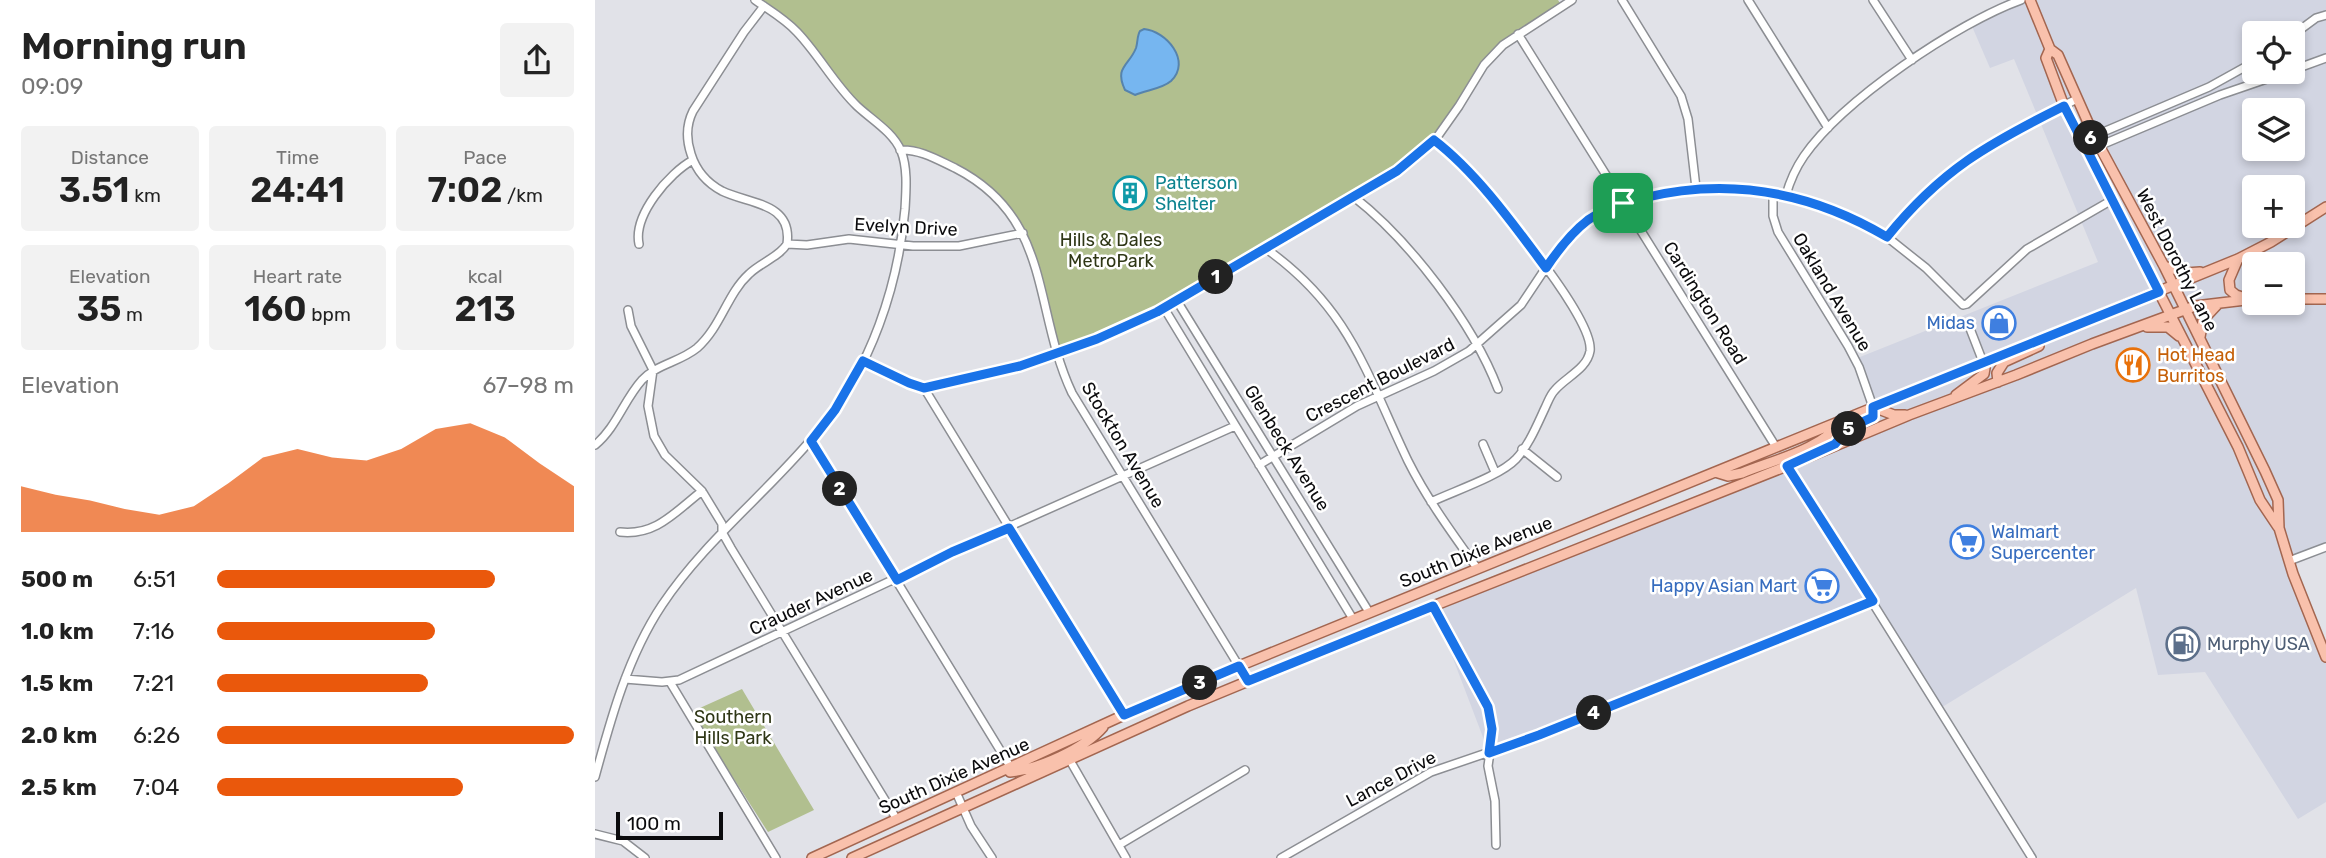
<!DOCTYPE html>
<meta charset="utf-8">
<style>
:root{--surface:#fff;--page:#f2f2f2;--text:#222;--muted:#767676;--accent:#ea580c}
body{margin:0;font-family:Rubik,sans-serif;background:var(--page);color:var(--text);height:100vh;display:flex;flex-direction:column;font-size:26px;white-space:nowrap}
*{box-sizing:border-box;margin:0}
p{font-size:23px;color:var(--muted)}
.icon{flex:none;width:38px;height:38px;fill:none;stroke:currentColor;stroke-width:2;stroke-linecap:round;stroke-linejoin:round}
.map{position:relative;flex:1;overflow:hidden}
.details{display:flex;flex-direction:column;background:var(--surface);width:595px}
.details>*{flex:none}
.buttons{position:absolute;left:1647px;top:21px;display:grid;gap:14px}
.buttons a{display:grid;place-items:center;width:63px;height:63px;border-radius:7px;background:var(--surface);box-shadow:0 4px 10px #0003;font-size:35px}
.scale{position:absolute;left:21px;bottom:18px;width:107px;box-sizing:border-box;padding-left:7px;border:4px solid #0b0b0d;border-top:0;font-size:19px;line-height:24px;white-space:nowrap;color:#0b0b0d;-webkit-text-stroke:5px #fff;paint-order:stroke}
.pin{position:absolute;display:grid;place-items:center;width:60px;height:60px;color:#fff;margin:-30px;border-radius:14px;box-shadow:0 4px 10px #0006}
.km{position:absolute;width:35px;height:35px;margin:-18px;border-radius:50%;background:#222;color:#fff;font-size:19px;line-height:35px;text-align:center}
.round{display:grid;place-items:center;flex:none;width:74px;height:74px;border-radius:7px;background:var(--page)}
.head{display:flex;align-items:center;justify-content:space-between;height:119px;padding:0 21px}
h1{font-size:38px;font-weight:600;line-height:52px}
.metrics{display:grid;grid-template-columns:repeat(3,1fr);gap:10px;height:119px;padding:7px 21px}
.metrics div{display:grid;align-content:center;border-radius:7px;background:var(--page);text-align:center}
.metrics b{font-size:35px;font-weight:600}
.metrics small{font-size:19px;font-weight:400}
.metrics p{font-size:19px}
.chart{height:196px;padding:14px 21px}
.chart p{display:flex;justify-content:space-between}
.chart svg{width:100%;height:126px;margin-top:7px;fill:var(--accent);opacity:.7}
ul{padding:0 21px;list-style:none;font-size:23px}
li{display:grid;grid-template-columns:112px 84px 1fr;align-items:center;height:52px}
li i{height:18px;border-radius:9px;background:var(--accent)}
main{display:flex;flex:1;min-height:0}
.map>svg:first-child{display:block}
.built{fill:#d2d5e2;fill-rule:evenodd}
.green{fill:#b1bf8f}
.water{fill:#76b6f0;stroke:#5683ac;stroke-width:2}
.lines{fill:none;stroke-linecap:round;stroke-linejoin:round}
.minor-casing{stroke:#8c8e93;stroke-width:10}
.major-casing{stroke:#a36650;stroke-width:12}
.minor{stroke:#fff;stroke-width:7}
.major{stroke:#f9c1ac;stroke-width:9}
.route-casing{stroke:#fff;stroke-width:14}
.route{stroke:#1a73e8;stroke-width:9}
.labels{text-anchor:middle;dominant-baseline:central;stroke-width:5;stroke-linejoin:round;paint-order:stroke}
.culture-label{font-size:18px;fill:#0d838f;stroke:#fff;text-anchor:start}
.street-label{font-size:18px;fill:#0b0b0d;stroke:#fff}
.park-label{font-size:18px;fill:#2f3716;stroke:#fff}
.shop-label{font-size:18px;fill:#366cbe;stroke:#fff;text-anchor:end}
.food-label{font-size:18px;fill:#c56008;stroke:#fff;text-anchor:start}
.service-label{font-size:18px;fill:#4e5e75;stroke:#fff;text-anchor:start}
</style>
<main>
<section class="details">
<div class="head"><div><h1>Morning run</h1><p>09:09</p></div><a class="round"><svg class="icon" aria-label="share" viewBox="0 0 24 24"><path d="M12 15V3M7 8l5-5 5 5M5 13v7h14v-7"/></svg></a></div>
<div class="metrics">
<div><p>Distance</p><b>3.51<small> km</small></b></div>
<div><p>Time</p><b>24:41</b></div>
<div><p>Pace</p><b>7:02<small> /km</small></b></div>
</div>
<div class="metrics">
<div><p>Elevation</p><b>35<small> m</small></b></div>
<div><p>Heart rate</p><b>160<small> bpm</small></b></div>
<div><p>kcal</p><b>213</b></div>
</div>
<div class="chart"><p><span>Elevation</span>67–98 m</p>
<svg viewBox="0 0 160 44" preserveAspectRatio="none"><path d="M0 44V28L10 31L20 33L30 36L40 38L50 35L60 27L70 18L80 15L90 18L100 19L110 15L120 8L130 6L140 11L150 20L160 28V44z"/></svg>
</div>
<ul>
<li><b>500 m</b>6:51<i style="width:78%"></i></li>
<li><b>1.0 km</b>7:16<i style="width:61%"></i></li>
<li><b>1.5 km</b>7:21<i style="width:59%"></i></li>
<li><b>2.0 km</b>6:26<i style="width:100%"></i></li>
<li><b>2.5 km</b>7:04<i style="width:69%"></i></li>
</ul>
</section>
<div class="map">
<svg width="1731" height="858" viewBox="0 0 1731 858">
<rect width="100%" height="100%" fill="#e1e2e8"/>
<path class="built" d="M1428 0H1731V551L1694 561 1731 646V802L1703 819 1610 672 1563 675 1541 588 1344 709 1277 601 894 753 838 606 1287 425 1260 359 1503 262 1419 59 1395 68 1376 24ZM1659 33H1698V72H1659ZM1659 110H1698V149H1659ZM1659 187H1698V226H1659ZM1659 264H1698V303H1659Z"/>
<path class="green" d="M160 0H963L967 6 898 55 850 127 816 161 569 308 462 353 433 244 407 201 354 165 305 150 261 105 208 38Z
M147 689 219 810 173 832 96 712Z"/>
<path class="water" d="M549 29C571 31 597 61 576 81 567 89 551 90 540 95L530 90C519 67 534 66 541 48 543 41 542 36 545 31Z"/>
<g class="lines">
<defs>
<path id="minor" d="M1027 0 1086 96 1093 119 1101 188
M1153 0 1233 128
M1278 0 1317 60
M923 34 1181 447
M1698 35 1721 18 1731 15
M1698 70 1731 58
M1487 141 1614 87 1659 62
M305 150C325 149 343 160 360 168 458 218 437 308 477 393L653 681
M1492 151 1625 95 1692 72
M1178 193V216L1183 232 1253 346 1264 367 1278 407
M1191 195C1195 181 1200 169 1209 156 1248 100 1362 23 1426 0
M759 197C814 240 878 323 903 389
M1292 237C1350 165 1401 139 1482 99
M44 244C38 215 74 173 98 160
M192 244 212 245 254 239 318 246H364L428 233
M670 248C755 308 771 373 813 461 832 499 857 533 882 568
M582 301 774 612
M569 308 758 619
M33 310 36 326 58 370 53 406 59 436 70 455 107 491 127 524V532L136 548 301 818
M1374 326 1388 362
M268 361 314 383 329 388 425 366 526 329 569 308 759 197 816 161 840 140 864 106 889 65 908 45 977 0
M329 388 529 715
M216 441 416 768
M888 444 900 472
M0 445C21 428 29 400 47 380 62 364 85 362 102 348 126 327 132 294 154 274 165 263 184 257 192 244 198 202 153 204 127 191 112 183 101 170 96 154 91 139 91 125 98 111L149 32 169 6
M927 449 962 477
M1191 464 1437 858
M664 465 762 406 839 371 874 351 926 305 962 251 993 220 1014 208 1061 195 1108 187 1137 188 1178 193 1201 198 1264 222 1292 237 1331 268 1368 305 1372 304 1432 249 1517 200
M836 502C859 491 905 476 921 459 934 445 942 425 950 408 953 402 955 395 960 390 971 377 992 369 995 351 1000 314 871 165 840 140
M25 532C61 536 80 512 107 491
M1694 561 1731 547
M838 606 893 707 897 738 893 766 900 801 901 845
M30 679 67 682 84 680 357 552 640 426
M75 682 181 858
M473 757 531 858
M0 777C16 718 33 656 67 605 111 539 176 490 226 428 276 367 303 287 310 209 311 191 313 168 306 151 298 132 277 120 262 106 239 84 224 55 202 32 190 19 174 10 160 0
M361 792 376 826 397 858
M0 834 28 841 50 858
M524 845 650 770
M686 858 836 772 944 735 1277 601"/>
<path id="major" d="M1435 0 1455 49 1463 55 1499 136 1569 266 1670 471 1683 500 1684 528 1698 574 1731 657
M1455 49 1451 58 1469 106 1643 447 1665 500 1683 527
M1643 259 1634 280 1635 290 1641 295 1650 298
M1569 266 1591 273 1605 272
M1698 299H1731
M1552 327H1573L1584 336
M1605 337 1608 320 1622 305
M1403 382 1402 373 1409 362 1444 346
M1361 395 1389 374 1390 368 1388 362
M1278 407 1299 415H1310
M1242 443 1254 428 1278 417V407
M1120 472 1133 476 1147 473C1179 460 1227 449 1248 421
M415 772C444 769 489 749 508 727
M217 858 529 715 644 666 1643 259 1676 242 1731 207
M257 858 593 706 760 637 1192 466 1314 415 1421 375 1497 344 1600 306 1659 299"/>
</defs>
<use href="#minor" class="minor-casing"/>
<use href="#major" class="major-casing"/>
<use href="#minor" class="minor"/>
<use href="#major" class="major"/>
</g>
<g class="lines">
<defs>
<path id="route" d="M1469 106 1487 141 1499 136 1505 145 1492 150 1564 292 1278 407V417L1254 428 1240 444 1192 466 1278 601 944 735 894 753 897 729 893 707 838 606 653 681 644 666 529 715 414 528 357 552 302 580 216 441 240 410 268 361 314 383 329 388 425 366 502 339 562 312 802 171 839 140C882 173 919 225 951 268 963 250 976 233 993 220 1010 208 1029 203 1048 198 1134 177 1216 192 1292 237 1346 170 1393 144 1469 106Z"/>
</defs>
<use href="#route" class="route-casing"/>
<use href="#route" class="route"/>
</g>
<defs>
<symbol id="building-ring" viewBox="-11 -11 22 22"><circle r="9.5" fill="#fff" stroke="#0f9aa8" stroke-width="1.5"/><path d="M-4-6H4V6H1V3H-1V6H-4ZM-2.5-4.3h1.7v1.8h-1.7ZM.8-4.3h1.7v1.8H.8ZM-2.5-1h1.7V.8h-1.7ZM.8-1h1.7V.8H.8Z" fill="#0f9aa8"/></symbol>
<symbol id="shop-ring" viewBox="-11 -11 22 22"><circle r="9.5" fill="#fff" stroke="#3f7fe0" stroke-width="1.5"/><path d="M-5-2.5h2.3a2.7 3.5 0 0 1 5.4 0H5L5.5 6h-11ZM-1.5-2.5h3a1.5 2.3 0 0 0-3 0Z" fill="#3f7fe0"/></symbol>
<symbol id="restaurant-ring" viewBox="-11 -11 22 22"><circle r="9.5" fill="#fff" stroke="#e8710a" stroke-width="1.5"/><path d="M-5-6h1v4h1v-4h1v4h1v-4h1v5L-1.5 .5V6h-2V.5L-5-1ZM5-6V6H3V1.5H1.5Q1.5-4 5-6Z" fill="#e8710a"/></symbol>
<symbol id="supermarket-ring" viewBox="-11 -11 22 22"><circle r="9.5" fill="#fff" stroke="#3f7fe0" stroke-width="1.5"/><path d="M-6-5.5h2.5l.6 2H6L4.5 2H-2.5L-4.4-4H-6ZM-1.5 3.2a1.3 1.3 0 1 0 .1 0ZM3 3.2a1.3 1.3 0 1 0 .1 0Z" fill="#3f7fe0"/></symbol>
<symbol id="fuel-ring" viewBox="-11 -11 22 22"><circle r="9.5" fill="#fff" stroke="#5c6f8a" stroke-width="1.5"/><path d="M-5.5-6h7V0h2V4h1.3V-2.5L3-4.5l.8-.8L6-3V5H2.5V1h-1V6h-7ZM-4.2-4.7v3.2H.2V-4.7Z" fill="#5c6f8a"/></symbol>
</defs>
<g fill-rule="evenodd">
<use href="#building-ring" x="516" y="174" width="38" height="38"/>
<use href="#shop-ring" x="1385" y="304" width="38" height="38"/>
<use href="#restaurant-ring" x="1519" y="346" width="38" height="38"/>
<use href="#supermarket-ring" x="1353" y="523" width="38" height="38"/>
<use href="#supermarket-ring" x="1208" y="567" width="38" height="38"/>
<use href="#fuel-ring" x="1569" y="625" width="38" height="38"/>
</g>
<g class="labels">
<g class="culture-label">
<text x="560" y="183">Patterson<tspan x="560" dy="21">Shelter</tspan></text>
</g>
<g class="street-label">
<text transform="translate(311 227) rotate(3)">Evelyn Drive</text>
<text transform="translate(1582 260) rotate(63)">West Dorothy Lane</text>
<text transform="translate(1237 292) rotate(59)">Oakland Avenue</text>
<text transform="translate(1110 303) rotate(58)">Cardington Road</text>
<text transform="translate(785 380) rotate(-27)">Crescent Boulevard</text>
<text transform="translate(528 445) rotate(59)">Stockton Avenue</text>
<text transform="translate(692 448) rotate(58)">Glenbeck Avenue</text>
<text transform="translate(881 552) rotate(-22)">South Dixie Avenue</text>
<text transform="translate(216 602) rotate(-25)">Crauder Avenue</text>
<text transform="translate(359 776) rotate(-24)">South Dixie Avenue</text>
<text transform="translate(796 779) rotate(-28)">Lance Drive</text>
</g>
<g class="park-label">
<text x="516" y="240">Hills &amp; Dales<tspan x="516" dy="21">MetroPark</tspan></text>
<text x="138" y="717">Southern<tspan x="138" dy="21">Hills Park</tspan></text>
</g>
<g class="shop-label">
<text x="1380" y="323">Midas</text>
<text x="1396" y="532" text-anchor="start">Walmart<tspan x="1396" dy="21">Supercenter</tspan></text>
<text x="1202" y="586">Happy Asian Mart</text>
</g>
<g class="food-label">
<text x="1562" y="355">Hot Head<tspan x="1562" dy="21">Burritos</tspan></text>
</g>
<g class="service-label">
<text x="1612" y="644">Murphy USA</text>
</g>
</g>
</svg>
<div class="buttons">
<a><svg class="icon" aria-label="locate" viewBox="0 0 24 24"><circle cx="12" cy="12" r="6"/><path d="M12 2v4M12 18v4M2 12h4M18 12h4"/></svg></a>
<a><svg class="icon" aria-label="layers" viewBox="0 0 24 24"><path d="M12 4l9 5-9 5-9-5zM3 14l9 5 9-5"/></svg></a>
<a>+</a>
<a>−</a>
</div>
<div class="scale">100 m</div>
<div class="pin" style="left:1028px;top:203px;background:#1e9e55"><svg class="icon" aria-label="arrive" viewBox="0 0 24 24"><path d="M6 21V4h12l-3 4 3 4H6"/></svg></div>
<b class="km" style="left:621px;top:277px">1</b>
<b class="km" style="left:245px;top:489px">2</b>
<b class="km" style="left:605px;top:683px">3</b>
<b class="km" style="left:999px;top:713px">4</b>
<b class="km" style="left:1254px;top:429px">5</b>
<b class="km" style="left:1496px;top:138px">6</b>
</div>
</main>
